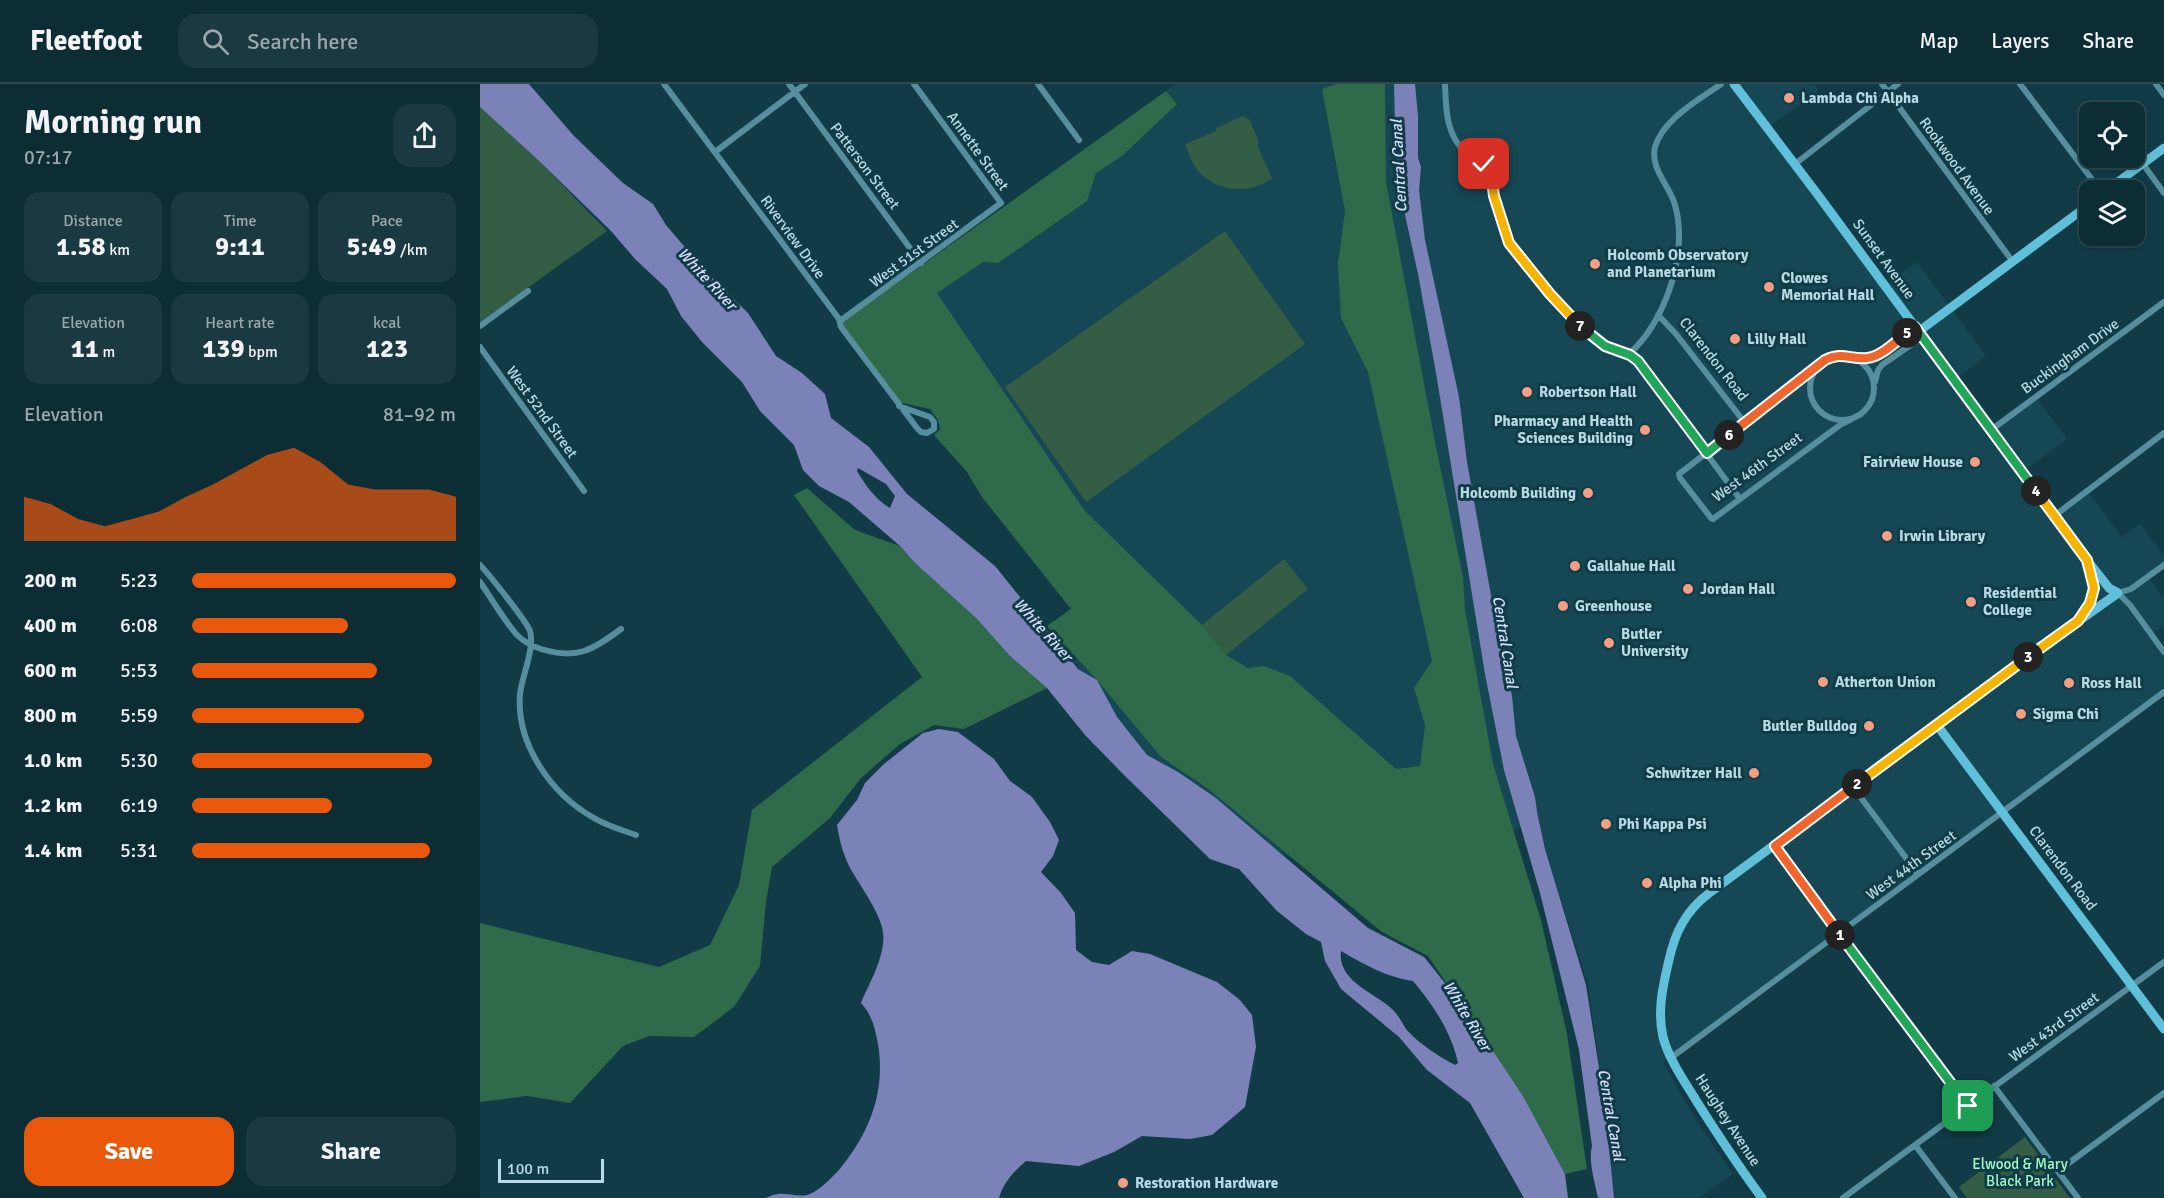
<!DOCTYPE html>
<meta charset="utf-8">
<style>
:root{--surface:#0d2d35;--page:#1b3941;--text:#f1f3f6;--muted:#9aa8ad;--line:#2d4950;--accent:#ea580c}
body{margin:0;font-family:Signika,sans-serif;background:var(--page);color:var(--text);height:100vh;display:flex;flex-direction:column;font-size:22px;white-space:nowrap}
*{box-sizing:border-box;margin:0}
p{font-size:20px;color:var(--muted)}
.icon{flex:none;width:33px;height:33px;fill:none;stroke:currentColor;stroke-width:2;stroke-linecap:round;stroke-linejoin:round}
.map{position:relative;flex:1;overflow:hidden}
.panel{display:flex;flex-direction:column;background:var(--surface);width:480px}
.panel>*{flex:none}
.buttons{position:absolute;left:1599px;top:18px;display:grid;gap:12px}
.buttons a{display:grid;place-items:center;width:66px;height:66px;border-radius:12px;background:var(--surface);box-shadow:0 3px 9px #0003,0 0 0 2px var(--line);font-size:30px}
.scale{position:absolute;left:18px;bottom:15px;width:106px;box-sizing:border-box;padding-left:6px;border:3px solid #b6dbe6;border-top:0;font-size:16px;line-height:21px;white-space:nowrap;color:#b6dbe6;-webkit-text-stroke:4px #113c47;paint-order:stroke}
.pin{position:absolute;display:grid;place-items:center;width:51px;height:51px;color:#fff;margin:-26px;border-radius:12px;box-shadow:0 3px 9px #0006}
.km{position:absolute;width:30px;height:30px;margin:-15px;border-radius:50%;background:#222;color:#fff;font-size:16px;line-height:30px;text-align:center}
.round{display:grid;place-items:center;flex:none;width:63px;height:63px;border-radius:18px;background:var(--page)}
.summary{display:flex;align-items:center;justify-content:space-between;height:102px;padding:0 24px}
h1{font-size:33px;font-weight:700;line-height:45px}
.metrics{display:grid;grid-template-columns:repeat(3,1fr);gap:9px;height:102px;padding:6px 24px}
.metrics div{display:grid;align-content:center;border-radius:15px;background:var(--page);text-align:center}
.metrics b{font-size:26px;font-weight:700}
.metrics small{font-size:16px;font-weight:400}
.metrics p{font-size:16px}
.chart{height:168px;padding:12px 24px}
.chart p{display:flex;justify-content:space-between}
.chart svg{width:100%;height:108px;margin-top:6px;fill:var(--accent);opacity:.7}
.action{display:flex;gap:12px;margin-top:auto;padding:12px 24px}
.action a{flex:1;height:69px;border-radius:18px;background:var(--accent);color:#fff;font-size:24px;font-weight:700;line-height:69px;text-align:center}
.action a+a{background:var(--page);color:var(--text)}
ul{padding:0 24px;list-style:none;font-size:20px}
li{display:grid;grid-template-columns:96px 72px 1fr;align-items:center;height:45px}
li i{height:15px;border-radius:8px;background:var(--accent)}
header{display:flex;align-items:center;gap:36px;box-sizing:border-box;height:84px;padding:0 30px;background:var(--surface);border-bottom:2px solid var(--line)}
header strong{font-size:28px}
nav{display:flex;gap:33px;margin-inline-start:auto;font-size:21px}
.search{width:420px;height:54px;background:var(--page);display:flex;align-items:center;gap:15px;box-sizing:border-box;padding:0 21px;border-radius:18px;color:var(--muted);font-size:22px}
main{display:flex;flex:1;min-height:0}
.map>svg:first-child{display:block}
.built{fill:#154854}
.green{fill:#335d45}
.forest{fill:#2f6a4a}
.water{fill:#7b82b8;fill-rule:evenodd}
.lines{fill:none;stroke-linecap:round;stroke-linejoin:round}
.street{stroke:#568e9e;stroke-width:6}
.secondary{stroke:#61c0d9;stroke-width:9}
.split-1-casing{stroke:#fff;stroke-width:12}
.split-2-casing{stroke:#fff;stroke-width:12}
.split-3-casing{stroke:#fff;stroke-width:12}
.split-4-casing{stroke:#fff;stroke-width:12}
.split-5-casing{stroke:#fff;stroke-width:12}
.split-6-casing{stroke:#fff;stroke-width:12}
.split-7-casing{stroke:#fff;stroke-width:12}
.split-8-casing{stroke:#fff;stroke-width:12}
.split-1{stroke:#22a559;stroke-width:8}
.split-2{stroke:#f0652b;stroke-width:8}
.split-3{stroke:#f5b400;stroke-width:8}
.split-4{stroke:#f5b400;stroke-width:8}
.split-5{stroke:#22a559;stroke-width:8}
.split-6{stroke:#f0652b;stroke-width:8}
.split-7{stroke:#22a559;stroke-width:8}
.split-8{stroke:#f5b400;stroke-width:8}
.poi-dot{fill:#f39f85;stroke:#113c47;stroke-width:2}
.labels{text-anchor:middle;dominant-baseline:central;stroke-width:6;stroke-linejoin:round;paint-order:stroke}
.poi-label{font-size:15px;font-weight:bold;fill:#b6dbe6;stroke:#113c47;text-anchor:start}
.street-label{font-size:15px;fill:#b6dbe6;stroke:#113c47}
.park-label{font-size:15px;fill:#a1f9c5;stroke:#113c47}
.water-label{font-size:16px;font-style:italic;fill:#d5dbfb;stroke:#113c47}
</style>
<header>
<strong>Fleetfoot</strong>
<div class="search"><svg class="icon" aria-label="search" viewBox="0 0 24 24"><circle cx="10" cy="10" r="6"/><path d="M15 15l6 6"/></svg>Search here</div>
<nav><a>Map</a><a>Layers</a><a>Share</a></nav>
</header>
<main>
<section class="panel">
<div class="summary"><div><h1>Morning run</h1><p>07:17</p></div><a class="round"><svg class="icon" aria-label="share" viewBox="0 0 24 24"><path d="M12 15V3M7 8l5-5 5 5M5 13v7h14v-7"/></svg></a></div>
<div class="metrics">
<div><p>Distance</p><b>1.58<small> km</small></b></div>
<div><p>Time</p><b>9:11</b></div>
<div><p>Pace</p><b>5:49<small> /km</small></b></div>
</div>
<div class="metrics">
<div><p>Elevation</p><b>11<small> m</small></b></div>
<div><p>Heart rate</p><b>139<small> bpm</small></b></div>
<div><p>kcal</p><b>123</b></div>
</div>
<div class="chart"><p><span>Elevation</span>81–92 m</p>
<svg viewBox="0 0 160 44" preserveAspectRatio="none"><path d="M0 44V26L10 29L20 35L30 38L40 35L50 32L60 26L70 21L80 15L90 9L100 6L110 12L120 21L130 23L140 23L150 23L160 26V44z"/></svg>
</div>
<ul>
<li><b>200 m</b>5:23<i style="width:100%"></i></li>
<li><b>400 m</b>6:08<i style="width:59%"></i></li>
<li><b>600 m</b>5:53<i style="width:70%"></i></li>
<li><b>800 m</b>5:59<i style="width:65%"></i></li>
<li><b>1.0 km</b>5:30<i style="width:91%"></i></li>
<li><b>1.2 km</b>6:19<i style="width:53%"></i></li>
<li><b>1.4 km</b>5:31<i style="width:90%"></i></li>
</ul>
<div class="action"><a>Save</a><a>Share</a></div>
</section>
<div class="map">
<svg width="1684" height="1114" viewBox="0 0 1684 1114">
<rect width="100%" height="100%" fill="#113c47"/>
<path class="built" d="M696 0H1334L1339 7 1287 44 1405 201 1437 178 1506 272 1474 296 1510 346 1556 313 1587 355 1542 388 1574 432 1607 407 1642 453 1660 440 1684 472V479L1668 493 1684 515V541L1671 551 1684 568V608L1524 724 1183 978 1218 1039 1253 1090 1219 1114H1134L1125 1022 1108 901 1065 765 1057 729 902 848 816 777 787 761 754 786 567 542 591 525 502 413 487 388 454 351 460 345 458 336 450 325 419 318 361 239Z"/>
<path class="green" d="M0 23 58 76 127 147 0 238Z
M763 32 769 35 779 58 777 61 792 94C769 113 730 107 714 81 710 75 708 67 705 60L736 47V44Z
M745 147 825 260 606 418 525 303Z
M804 475 828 505 746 571 722 541Z
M1545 1053 1590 1114H1487L1479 1103Z"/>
<path class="forest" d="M856 0H905L906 98 956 363 983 493 985 526 1013 680 1061 836 1087 950 1107 1085 1085 1090 1043 1012 948 872 902 848 727 704 681 673 617 596 567 542 591 525 502 413 487 388 454 351 460 345 458 336 450 325 419 318 361 239 686 7 697 20 642 72 616 89 607 117 518 179 503 178 457 209 604 426 722 541 746 571 768 584 784 582 810 592 916 685 940 682 945 641 934 604 952 577 888 288 861 234 858 179 865 127 842 5Z
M327 404 375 446 420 462 435 479 496 534 530 572 567 604 484 645 454 641 420 660 381 694 350 734 292 783 286 818 280 882 254 923 214 953 169 952 143 962 90 1019 47 1012 0 1018V839L179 883 230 861 259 801 272 726 442 593 314 411Z"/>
<path class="water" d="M0 0H49L94 52 143 99 173 120 186 141 226 188 268 229 296 272 322 289 345 310 351 334 389 363 427 410 515 482 598 585 617 596 637 633 667 671 698 688 736 714 888 844 944 873 981 919 1043 1012 1085 1090 1088 1114H1044L990 1019 947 986 919 953 861 905 845 877 841 858 826 850 797 827 759 785 730 775 644 691 605 651 567 604 530 572 496 534 435 479 420 462 369 418 339 402 323 386 314 361 280 327 262 298 222 258 201 232 187 205 155 175 131 147 58 76 0 23ZM378 384 406 400 415 412 410 424C395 415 386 402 377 387ZM861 867C885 881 906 893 933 897 952 919 972 949 978 979L975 981C958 972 939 960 926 945 922 939 919 932 913 926 896 909 857 898 861 867Z
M914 0H935L938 32V74L941 83 939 106 945 156 979 313 987 378 1014 528 1032 612 1036 652 1055 713 1057 728 1065 765 1106 901 1125 1022 1134 1114H1118C1115 1099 1108 1077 1112 1062L1099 966 1060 809 1024 686 1005 590 956 289 938 190 920 108 916 77Z
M459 645 478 648 514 675 530 697 552 713 570 738 579 756 573 772 561 788 581 809 595 829 596 866 612 878 629 881 652 867 670 870 737 898 760 916 772 931 776 963 765 1023 732 1051 710 1055 662 1052 634 1068 599 1082 546 1077C534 1087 523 1099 519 1114H285C289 1113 294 1110 298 1110 308 1109 321 1114 330 1110 341 1105 349 1096 358 1087 389 1050 406 1009 398 960 395 944 392 931 381 919 390 898 406 871 403 848 401 831 382 804 373 789 364 774 360 759 357 741L377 716 385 699 404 680 443 649Z"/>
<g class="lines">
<path class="street" d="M184 0 359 235 361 243 437 344 441 348 447 349 454 345V338L450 333 419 322
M309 0 441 179
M558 0 599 56
M1402 0 1533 178
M1540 0 1620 106
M1676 0 1684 11
M965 1C966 26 966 51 986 69 994 76 1003 78 1010 86L1014 112 1025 150 1031 162 1070 210 1106 247 1125 262 1150 271 1158 277 1260 415
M235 68 325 0
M1315 80 1418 0
M1663 80 1684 109
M1178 231 1196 250 1265 339
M360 237 521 119 434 0
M0 242 48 207
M0 263 104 407
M1149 270C1186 238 1210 165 1194 118 1188 100 1170 84 1175 63 1183 35 1219 16 1241 0
M1330 304a32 32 0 1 1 64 0a32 32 0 1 1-64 0Z
M1380 274 1394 273 1435 243
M1335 286 1199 390 1200 394 1231 434 1233 435 1360 341 1381 330
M1395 298 1398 286 1402 281 1442 253
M1511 346 1684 218
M1574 432 1684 349
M0 481C8 489 47 538 50 547 55 564 42 592 40 610 36 660 71 710 114 734 127 742 142 746 156 751
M0 498C12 515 23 535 37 551 44 558 52 562 61 565 97 576 113 566 141 545
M1638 509 1650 521 1684 568
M1638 509 1651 505 1684 481
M1373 703 1438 790
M1295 762 1488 1022
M1192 973 1684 608
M1514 1002 1598 1114
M1435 1061 1475 1114
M1578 1087 1684 1009
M1363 1114 1684 878"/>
<path class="secondary" d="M1254 0 1338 111 1607 476 1629 504 1638 509
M1627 106 1684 64
M1438 248 1610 120
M1603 530C1615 514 1615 500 1609 481
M1457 641 1684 945
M1282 1114C1259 1083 1238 1051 1217 1018 1205 998 1189 976 1183 953 1177 927 1183 901 1189 876 1195 848 1206 827 1228 810L1544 576 1638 509"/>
</g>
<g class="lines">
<defs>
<path id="split-1" d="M1360 851 1488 1022"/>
<path id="split-2" d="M1360 851 1295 762 1377 700"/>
<path id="split-3" d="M1377 700 1548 573"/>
<path id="split-4" d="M1548 573 1598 537 1610 519 1614 504 1607 476 1556 407"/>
<path id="split-5" d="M1427 249 1435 243 1556 407"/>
<path id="split-6" d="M1249 351 1345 276C1362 267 1371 276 1387 274 1401 273 1416 257 1427 249"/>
<path id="split-7" d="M1100 242 1125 262 1150 271 1158 277 1227 369 1249 351"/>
<path id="split-8" d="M1004 80 1011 90 1014 112 1029 159 1070 210 1100 242"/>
</defs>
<use href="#split-1" class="split-1-casing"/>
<use href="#split-2" class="split-2-casing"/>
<use href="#split-3" class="split-3-casing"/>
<use href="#split-4" class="split-4-casing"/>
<use href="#split-5" class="split-5-casing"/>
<use href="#split-6" class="split-6-casing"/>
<use href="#split-7" class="split-7-casing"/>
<use href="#split-8" class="split-8-casing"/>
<use href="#split-1" class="split-1"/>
<use href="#split-2" class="split-2"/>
<use href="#split-3" class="split-3"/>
<use href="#split-4" class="split-4"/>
<use href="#split-5" class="split-5"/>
<use href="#split-6" class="split-6"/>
<use href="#split-7" class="split-7"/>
<use href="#split-8" class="split-8"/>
</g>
<g class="poi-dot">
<circle cx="1309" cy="14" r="6"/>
<circle cx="1115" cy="180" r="6"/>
<circle cx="1289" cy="203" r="6"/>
<circle cx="1255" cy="255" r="6"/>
<circle cx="1047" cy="308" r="6"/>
<circle cx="1165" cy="346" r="6"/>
<circle cx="1495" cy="378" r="6"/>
<circle cx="1108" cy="409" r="6"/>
<circle cx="1407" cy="452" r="6"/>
<circle cx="1095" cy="482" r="6"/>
<circle cx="1208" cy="505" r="6"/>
<circle cx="1491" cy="518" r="6"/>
<circle cx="1083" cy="522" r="6"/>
<circle cx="1129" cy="559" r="6"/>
<circle cx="1343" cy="598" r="6"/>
<circle cx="1589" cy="599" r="6"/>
<circle cx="1541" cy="630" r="6"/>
<circle cx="1389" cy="642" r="6"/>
<circle cx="1274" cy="689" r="6"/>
<circle cx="1126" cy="740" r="6"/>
<circle cx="1167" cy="799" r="6"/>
<circle cx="643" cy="1099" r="6"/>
</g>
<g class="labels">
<g class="poi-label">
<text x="1321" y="14">Lambda Chi Alpha</text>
<text x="1127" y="171">Holcomb Observatory<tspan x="1127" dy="17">and Planetarium</tspan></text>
<text x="1301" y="194">Clowes<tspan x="1301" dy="17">Memorial Hall</tspan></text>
<text x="1267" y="255">Lilly Hall</text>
<text x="1059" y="308">Robertson Hall</text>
<text x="1153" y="337" text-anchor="end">Pharmacy and Health<tspan x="1153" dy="17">Sciences Building</tspan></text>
<text x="1483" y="378" text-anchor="end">Fairview House</text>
<text x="1096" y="409" text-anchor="end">Holcomb Building</text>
<text x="1419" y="452">Irwin Library</text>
<text x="1107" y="482">Gallahue Hall</text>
<text x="1220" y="505">Jordan Hall</text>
<text x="1503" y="509">Residential<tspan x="1503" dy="17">College</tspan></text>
<text x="1095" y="522">Greenhouse</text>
<text x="1141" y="550">Butler<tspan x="1141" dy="17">University</tspan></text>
<text x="1355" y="598">Atherton Union</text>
<text x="1601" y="599">Ross Hall</text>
<text x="1553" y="630">Sigma Chi</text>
<text x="1377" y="642" text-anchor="end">Butler Bulldog</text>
<text x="1262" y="689" text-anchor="end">Schwitzer Hall</text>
<text x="1138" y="740">Phi Kappa Psi</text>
<text x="1179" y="799">Alpha Phi</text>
<text x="655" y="1099">Restoration Hardware</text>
</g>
<g class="street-label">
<text transform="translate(498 67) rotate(54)">Annette Street</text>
<text transform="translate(385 82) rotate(53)">Patterson Street</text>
<text transform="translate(1477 82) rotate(54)">Rookwood Avenue</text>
<text transform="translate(313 153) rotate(54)">Riverview Drive</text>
<text transform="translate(434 169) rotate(-36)">West 51st Street</text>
<text transform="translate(1404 175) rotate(54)">Sunset Avenue</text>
<text transform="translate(1590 272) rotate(-36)">Buckingham Drive</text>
<text transform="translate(1234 275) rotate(52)">Clarendon Road</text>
<text transform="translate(62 328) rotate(54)">West 52nd Street</text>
<text transform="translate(1277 383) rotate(-36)">West 46th Street</text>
<text transform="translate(1431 781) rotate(-36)">West 44th Street</text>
<text transform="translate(1583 784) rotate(53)">Clarendon Road</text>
<text transform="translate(1574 943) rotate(-36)">West 43rd Street</text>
<text transform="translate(1248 1036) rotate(57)">Haughey Avenue</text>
</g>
<g class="park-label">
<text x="1540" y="1080">Elwood &amp; Mary<tspan x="1540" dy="17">Black Park</tspan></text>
</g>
<g class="water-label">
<text transform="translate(919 82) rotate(-93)">Central Canal</text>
<text transform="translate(227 195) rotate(47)">White River</text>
<text transform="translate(563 546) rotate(48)">White River</text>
<text transform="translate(1025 558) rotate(81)">Central Canal</text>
<text transform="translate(987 932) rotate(59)">White River</text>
<text transform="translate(1131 1031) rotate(80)">Central Canal</text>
</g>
</g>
</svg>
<div class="buttons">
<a><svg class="icon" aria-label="locate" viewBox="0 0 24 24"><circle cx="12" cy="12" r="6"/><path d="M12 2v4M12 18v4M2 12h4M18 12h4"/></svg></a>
<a><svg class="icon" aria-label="layers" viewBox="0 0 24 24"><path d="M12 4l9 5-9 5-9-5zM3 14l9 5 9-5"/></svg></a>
</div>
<div class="scale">100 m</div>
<div class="pin" style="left:1488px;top:1022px;background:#1e9e55"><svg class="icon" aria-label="arrive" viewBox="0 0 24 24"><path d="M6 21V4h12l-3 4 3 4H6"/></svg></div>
<div class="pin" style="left:1004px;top:80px;background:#d93025"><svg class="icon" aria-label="check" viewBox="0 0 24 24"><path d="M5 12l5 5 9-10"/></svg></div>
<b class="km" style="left:1360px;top:851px">1</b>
<b class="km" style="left:1377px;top:700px">2</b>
<b class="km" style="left:1548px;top:573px">3</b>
<b class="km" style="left:1556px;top:407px">4</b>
<b class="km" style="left:1427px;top:249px">5</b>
<b class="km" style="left:1249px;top:351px">6</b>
<b class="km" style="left:1100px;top:242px">7</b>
</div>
</main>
